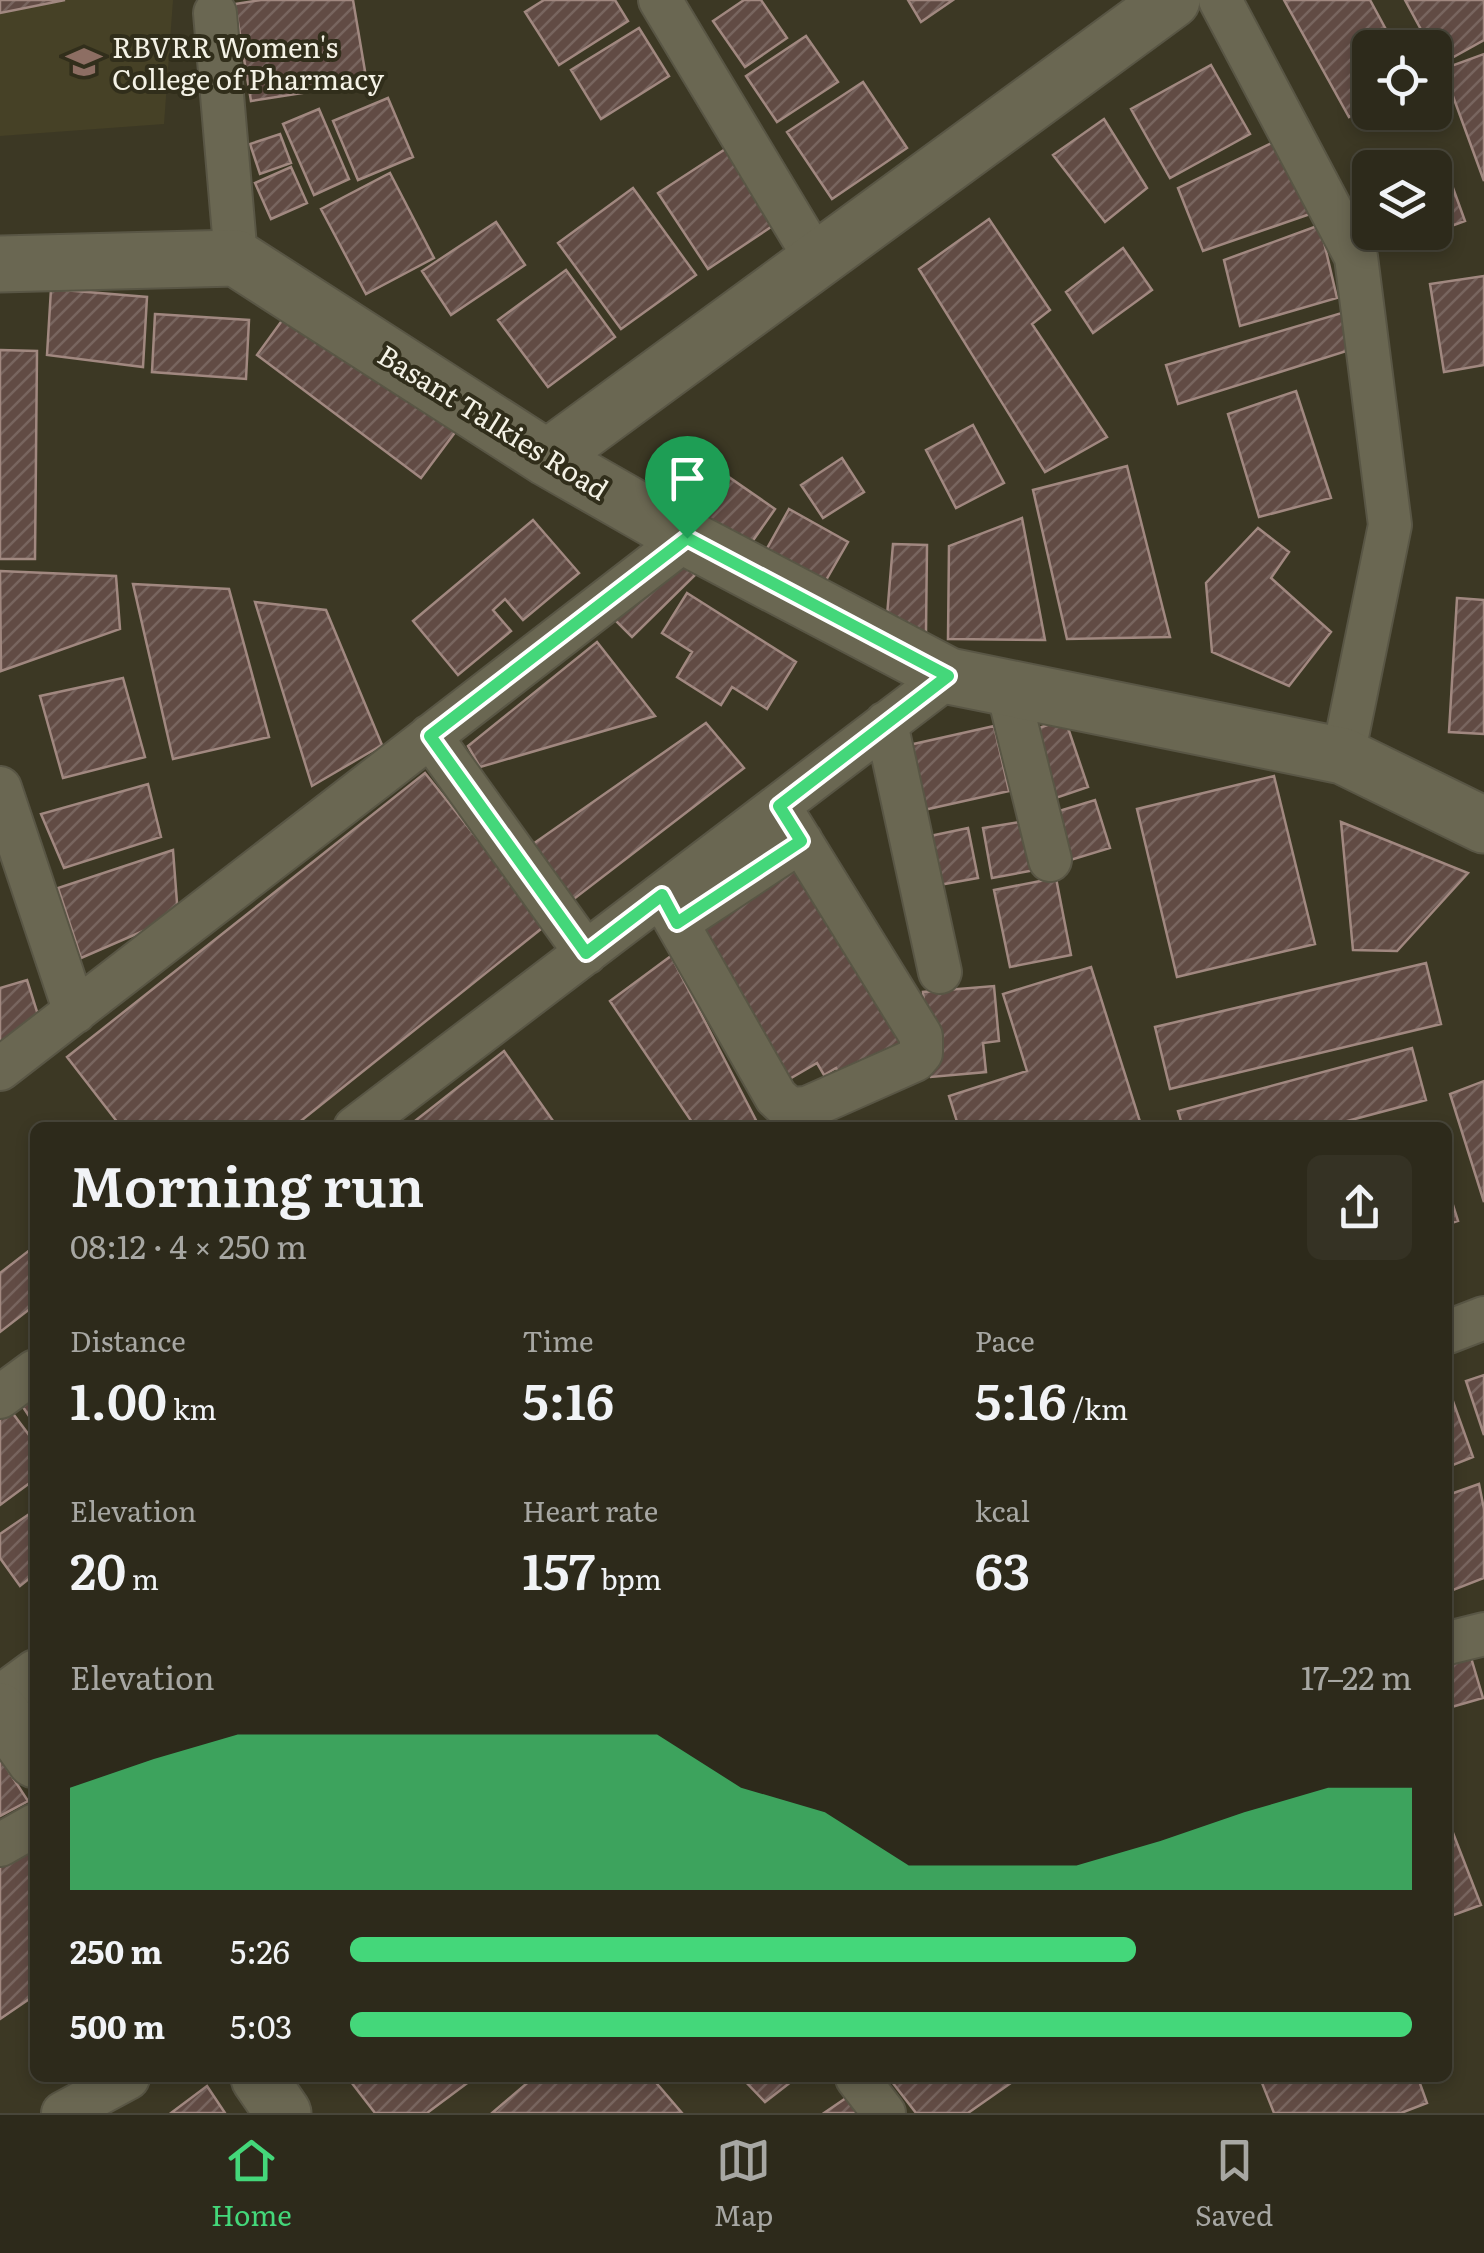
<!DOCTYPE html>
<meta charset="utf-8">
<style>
:root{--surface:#2d2a1b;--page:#353224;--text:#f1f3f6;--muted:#a7a7a3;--line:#48463a;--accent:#44d77a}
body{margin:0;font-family:Literata,serif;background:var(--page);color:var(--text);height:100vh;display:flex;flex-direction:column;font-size:38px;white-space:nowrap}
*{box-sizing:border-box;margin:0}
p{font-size:32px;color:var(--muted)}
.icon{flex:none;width:55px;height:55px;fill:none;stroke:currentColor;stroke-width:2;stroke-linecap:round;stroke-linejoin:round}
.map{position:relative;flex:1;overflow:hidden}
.details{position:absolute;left:30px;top:1122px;width:1422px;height:960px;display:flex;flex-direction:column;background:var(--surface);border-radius:15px;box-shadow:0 5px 15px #0003,0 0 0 2px var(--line)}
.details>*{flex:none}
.fabs{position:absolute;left:1352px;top:30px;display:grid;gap:20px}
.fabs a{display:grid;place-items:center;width:100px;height:100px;border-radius:15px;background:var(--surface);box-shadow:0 5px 15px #0003,0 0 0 2px var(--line);font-size:50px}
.pin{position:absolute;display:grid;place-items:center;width:85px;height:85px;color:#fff;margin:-102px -42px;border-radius:50% 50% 50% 0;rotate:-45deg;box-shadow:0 0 10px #0007}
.pin .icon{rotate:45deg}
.round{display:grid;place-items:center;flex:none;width:105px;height:105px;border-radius:15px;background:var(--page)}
.overview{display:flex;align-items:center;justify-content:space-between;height:170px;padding:0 40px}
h1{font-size:55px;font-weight:600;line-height:75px}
.figures{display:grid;grid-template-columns:repeat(3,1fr);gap:15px;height:170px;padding:10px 40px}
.figures div{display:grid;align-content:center}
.figures b{font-size:50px;font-weight:600}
.figures small{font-size:28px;font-weight:400}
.figures p{font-size:28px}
.chart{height:280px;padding:20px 40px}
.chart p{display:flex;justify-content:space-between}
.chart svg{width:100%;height:180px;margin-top:10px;fill:var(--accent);opacity:.7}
ul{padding:0 40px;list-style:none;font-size:32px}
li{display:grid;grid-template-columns:160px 120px 1fr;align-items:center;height:75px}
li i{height:25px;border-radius:12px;background:var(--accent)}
.tab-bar{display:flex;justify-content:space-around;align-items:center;height:140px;border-top:2px solid var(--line);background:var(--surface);font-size:28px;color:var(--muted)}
.tab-bar a{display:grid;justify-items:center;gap:5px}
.tab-bar .on{color:var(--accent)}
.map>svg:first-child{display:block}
.built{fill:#464126}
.building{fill:url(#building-hatch);stroke:#a18880;stroke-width:2.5}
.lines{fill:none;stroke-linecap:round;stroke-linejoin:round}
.street-casing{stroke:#595645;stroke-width:46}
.secondary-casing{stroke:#595645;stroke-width:59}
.street{stroke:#6a6752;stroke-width:42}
.secondary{stroke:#6a6752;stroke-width:55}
.route-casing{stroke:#fff;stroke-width:20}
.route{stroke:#44d77a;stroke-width:12}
.labels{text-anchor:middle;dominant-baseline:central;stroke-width:8;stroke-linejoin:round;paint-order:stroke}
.poi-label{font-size:28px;fill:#f4f2e6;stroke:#312e1b;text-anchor:start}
.street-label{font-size:28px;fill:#f4f2e6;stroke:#312e1b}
</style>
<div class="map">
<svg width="1484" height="2113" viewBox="0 0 1484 2113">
<defs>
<pattern id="building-hatch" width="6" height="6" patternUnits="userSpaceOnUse" patternTransform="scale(2.5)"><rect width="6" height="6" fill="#614b44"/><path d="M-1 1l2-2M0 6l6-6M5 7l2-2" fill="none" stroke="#78655f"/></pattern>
</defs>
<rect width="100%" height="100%" fill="#3c3824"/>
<path class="built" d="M0 0H173L164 124 0 136Z"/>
<path class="building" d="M0 0H65L0 13Z
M261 0H353L367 83 251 101 235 4Z
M544 0H615L628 21 559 65 525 12Z
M744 0H761L787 38 745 67 713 21Z
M908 0H953L921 22Z
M1284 0H1370L1396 48H1370V106L1349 117Z
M1405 0H1484V40L1441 64 1435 48H1431Z
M639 28 669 76 601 119 571 70Z
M806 36 838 82 777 122 746 76Z
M1484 54V181L1443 69Z
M1211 65 1250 134 1170 178 1131 109Z
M863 82 907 148 832 199 787 132Z
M388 98 413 157 358 180 333 121Z
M319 109 349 179 314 195 283 124Z
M1104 119 1147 188 1105 222 1053 155Z
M280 134 291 163 260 174 250 144Z
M1278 140 1313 213 1203 251 1178 188Z
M727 148 777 223 708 269 658 193Z
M291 167 307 203 271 219 255 183Z
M390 173 434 258 366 294 321 209Z
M633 188 696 275 621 329 558 243Z
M1453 188 1465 221 1435 232V195Z
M989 219 1050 310 1032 324 1107 437 1045 472 919 269Z
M496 222 525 265 451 315 422 271Z
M1320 225 1337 298 1240 326 1224 260Z
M1393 232H1434L1397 245Z
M1123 248 1152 290 1093 333 1066 292Z
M566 270 615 337 548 387 498 320Z
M1484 276V365L1444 372 1430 284Z
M51 289 147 297 143 367 47 355Z
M294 304 459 427 421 478 257 355Z
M1345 312 1353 349 1178 404 1166 365Z
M155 314 249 320 246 379 152 372Z
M0 350 37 351 35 559H0Z
M1296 391 1331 498 1259 517 1228 414Z
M973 425 1004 483 956 508 926 450Z
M697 455 775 509 747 549 669 496Z
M842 458 864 492 823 518 801 485Z
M1127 466 1170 637 1067 639 1033 490Z
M789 509 848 542 818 594 760 561Z
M1022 518 1045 640 948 639 949 546Z
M533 520 579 573 523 620 505 599 493 610 511 631 458 675 413 621Z
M1258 528 1289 552 1271 578 1331 632 1289 686 1212 652 1206 583Z
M893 544 927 545 926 632 886 628Z
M672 552 695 575 632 637 609 614Z
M0 571 116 576 120 629 1 671Z
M133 584 229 589 269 737 173 759Z
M687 593 796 662 767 709 732 687 721 705 677 677 692 652 662 633Z
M1457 598 1484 600V734L1449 732Z
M255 602 326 610 382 745 312 786Z
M597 642 655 716 480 767 468 746Z
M123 678 145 757 63 778 40 696Z
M1065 719 1088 787 1047 801 1024 733Z
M706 723 744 768 566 905 530 846Z
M994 726 1009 791 924 810 909 745Z
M425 773 546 925 292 1128H122L67 1057Z
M1274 776 1315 944 1177 977 1137 809Z
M148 784 161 837 64 868 41 814Z
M1095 800 1110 848 1064 862 1049 814Z
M1026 821 1035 870 992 878 983 828Z
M1341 822 1468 873 1397 951 1353 950Z
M968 828 978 878 939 885 930 836Z
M173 850 178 916 81 958 58 888Z
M804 853 919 1045 840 1076 836 1068 824 1075 817 1063 779 1085 683 924Z
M1056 878 1071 955 1010 967 994 890Z
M671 956 760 1128H696L610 1001Z
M1426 963 1441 1024 1170 1089 1155 1027Z
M1091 967 1142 1128H959L949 1096 1027 1071 1003 994Z
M27 980 39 1018 0 1045V988Z
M994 986 999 1041 983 1043 986 1072 931 1077 923 992Z
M1412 1048 1426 1100 1321 1128H1183L1178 1111Z
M504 1051 558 1128H406Z
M1484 1081V1202L1450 1094Z
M1448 1189 1458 1221 1448 1224Z
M35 1246V1305L0 1332V1273Z
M1484 1375V1435L1466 1381Z
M1450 1393 1473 1457 1448 1467V1394Z
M35 1397V1425L23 1407Z
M11 1411 35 1443V1479L0 1505V1419Z
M1479 1484 1484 1509V1578L1448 1592V1495Z
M35 1510V1574L20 1586 0 1558V1534Z
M1467 1644 1483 1698 1448 1708V1649Z
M0 1758 28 1801 0 1816Z
M1448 1820 1481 1905 1448 1917Z
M35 1838V1995L0 2019V1862Z
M348 2078H474L427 2113H375Z
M533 2078H652L682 2113H492Z
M742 2078H796L765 2102Z
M889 2078H1018L968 2113H916Z
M1260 2078H1418L1427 2103 1401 2113H1274Z
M207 2086 225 2113H171Z
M849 2096 861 2113H824Z"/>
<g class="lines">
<defs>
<path id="street" d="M660 0 817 261
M1220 0 1356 257 1390 525 1343 756
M215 13 236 258
M1007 687 1050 860
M886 723 940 972
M430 736 586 953
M0 788 75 1012
M661 895 776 1097 789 1109 807 1108 915 1060 921 1053V1036L779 806
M677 923 801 841
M0 1069 687 538
M355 1128 949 676
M1448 1332 1484 1318
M0 1397 35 1371
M1448 1643 1484 1634
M0 1697 35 1671
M0 1845 35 1825
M857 2078 884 2113
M63 2113 128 2078"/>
<path id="secondary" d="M0 264 236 258 547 458 687 538 949 676 1343 756 1484 825
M547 458 1172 0
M0 1711 35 1760
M259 2078 283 2113"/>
</defs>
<use href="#street" class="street-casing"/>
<use href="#secondary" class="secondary-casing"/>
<use href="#street" class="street"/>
<use href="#secondary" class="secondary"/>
</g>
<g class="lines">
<defs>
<path id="route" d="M687 538 948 676 779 806 801 841 677 923 662 895 586 953 430 736Z"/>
</defs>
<use href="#route" class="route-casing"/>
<use href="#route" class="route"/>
</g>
<defs>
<symbol id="university-bare" viewBox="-9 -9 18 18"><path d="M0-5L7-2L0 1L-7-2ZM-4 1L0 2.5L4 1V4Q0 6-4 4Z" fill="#8d6e63" stroke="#312e1b" stroke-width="2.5" paint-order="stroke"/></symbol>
</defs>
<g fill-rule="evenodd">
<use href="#university-bare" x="59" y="37" width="50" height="50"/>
</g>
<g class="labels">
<g class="poi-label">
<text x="112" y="46">RBVRR Women's<tspan x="112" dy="32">College of Pharmacy</tspan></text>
</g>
<g class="street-label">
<text transform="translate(494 421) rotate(32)">Basant Talkies Road</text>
</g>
</g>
</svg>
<div class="fabs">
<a><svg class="icon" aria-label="locate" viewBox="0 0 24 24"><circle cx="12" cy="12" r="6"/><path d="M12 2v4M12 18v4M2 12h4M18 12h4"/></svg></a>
<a><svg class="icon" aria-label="layers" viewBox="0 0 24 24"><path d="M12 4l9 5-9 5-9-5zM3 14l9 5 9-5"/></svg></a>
</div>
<div class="pin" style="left:687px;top:538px;background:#1e9e55"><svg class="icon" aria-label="arrive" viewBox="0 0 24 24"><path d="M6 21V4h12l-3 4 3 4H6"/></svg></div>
<section class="details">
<div class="overview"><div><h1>Morning run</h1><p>08:12 · 4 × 250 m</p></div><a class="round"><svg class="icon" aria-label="share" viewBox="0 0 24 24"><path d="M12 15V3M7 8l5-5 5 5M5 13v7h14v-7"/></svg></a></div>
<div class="figures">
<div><p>Distance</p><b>1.00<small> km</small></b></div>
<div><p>Time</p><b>5:16</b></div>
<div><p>Pace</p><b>5:16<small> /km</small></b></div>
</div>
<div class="figures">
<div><p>Elevation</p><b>20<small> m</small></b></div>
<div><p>Heart rate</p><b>157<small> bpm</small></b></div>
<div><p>kcal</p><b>63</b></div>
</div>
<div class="chart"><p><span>Elevation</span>17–22 m</p>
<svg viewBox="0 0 160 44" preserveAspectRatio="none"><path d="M0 44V19L10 12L20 6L30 6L40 6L50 6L60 6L70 6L80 19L90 25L100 38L110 38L120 38L130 32L140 25L150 19L160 19V44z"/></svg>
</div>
<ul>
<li><b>250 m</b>5:26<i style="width:74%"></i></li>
<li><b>500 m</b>5:03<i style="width:100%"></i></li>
</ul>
</section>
</div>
<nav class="tab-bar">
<a class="on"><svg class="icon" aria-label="home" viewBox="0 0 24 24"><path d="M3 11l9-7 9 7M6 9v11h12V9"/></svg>Home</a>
<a><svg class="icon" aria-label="map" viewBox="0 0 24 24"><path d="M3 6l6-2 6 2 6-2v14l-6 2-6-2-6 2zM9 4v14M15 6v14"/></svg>Map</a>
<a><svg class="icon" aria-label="saved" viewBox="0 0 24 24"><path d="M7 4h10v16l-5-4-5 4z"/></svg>Saved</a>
</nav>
